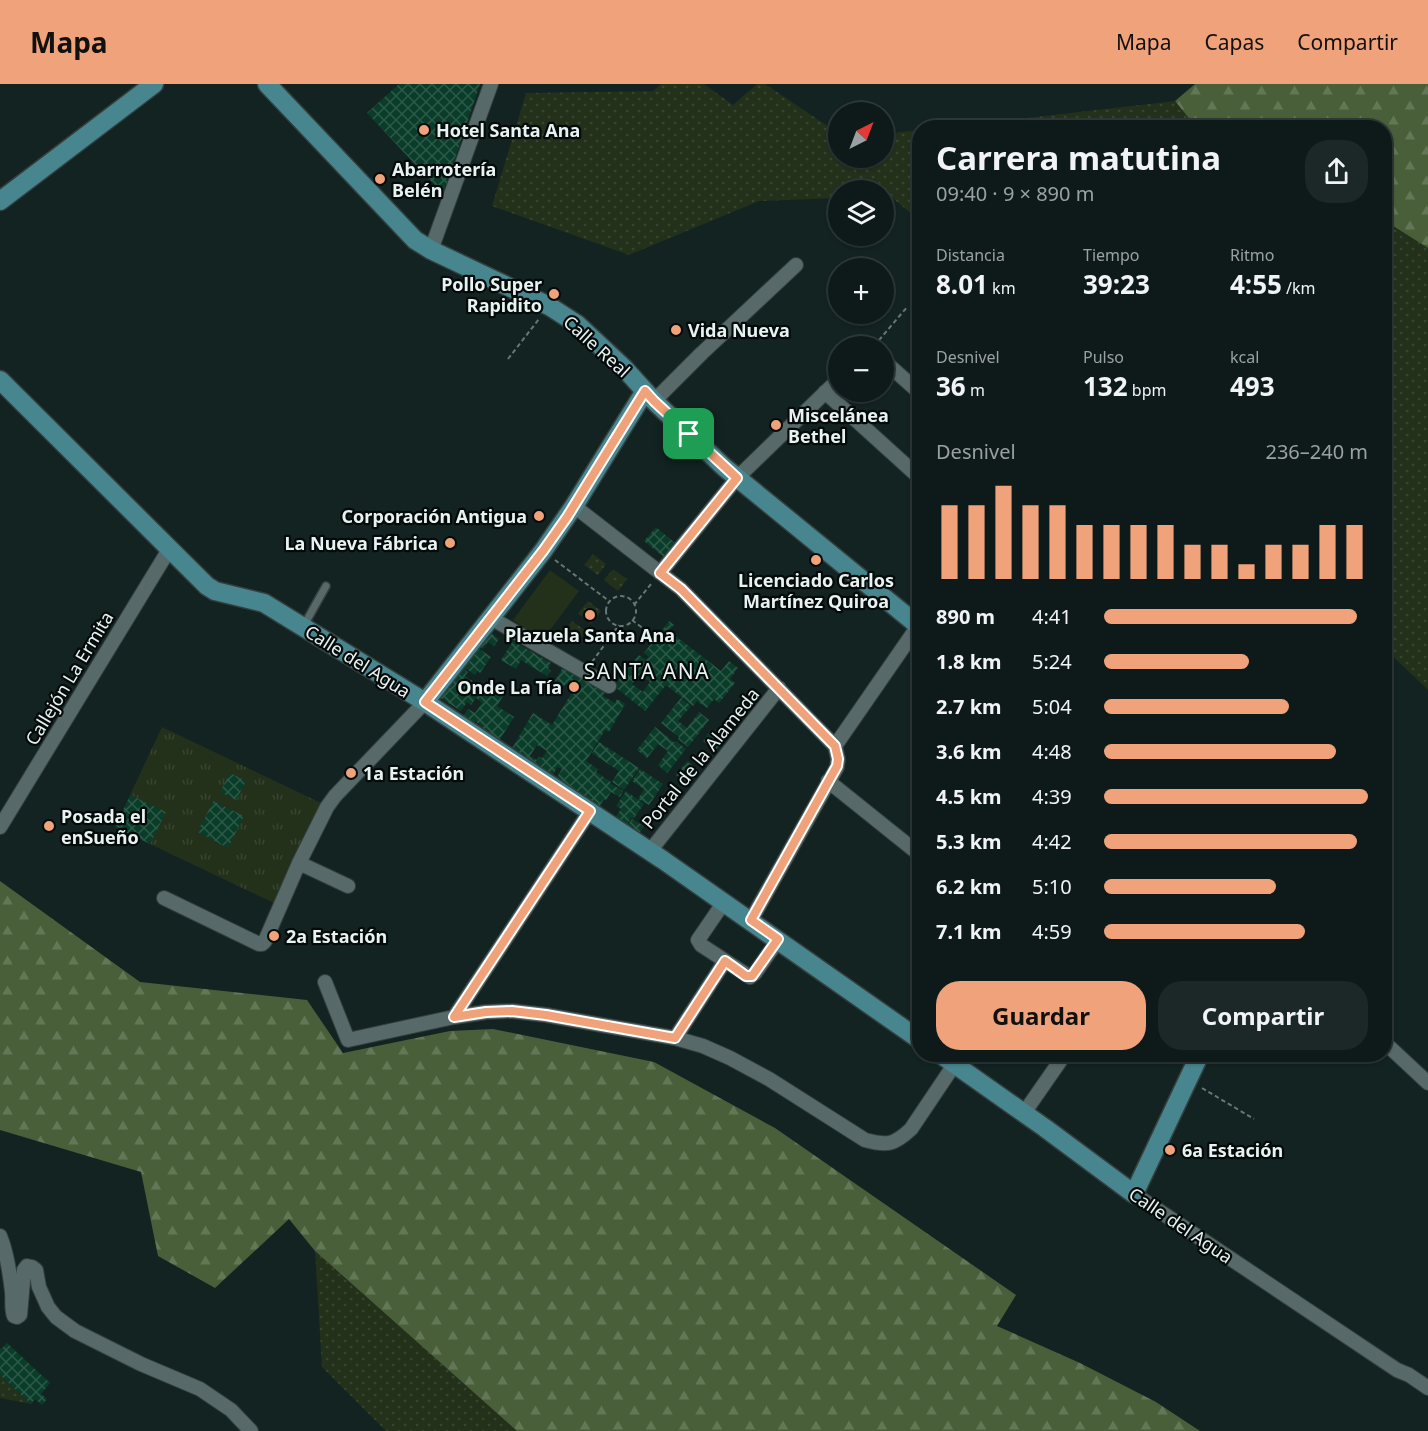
<!DOCTYPE html>
<html lang="es">
<meta charset="utf-8">
<style>
:root{--surface:#0e1a1a;--page:#1c2727;--text:#f1f3f6;--muted:#9ba1a2;--line:#2e3839;--accent:#f0a27a}
body{margin:0;font-family:"Noto Sans",sans-serif;background:var(--page);color:var(--text);height:100vh;display:flex;flex-direction:column;font-size:22px;white-space:nowrap}
*{box-sizing:border-box;margin:0}
p{font-size:20px;color:var(--muted)}
.icon{flex:none;width:33px;height:33px;fill:none;stroke:currentColor;stroke-width:2;stroke-linecap:round;stroke-linejoin:round}
.map{position:relative;flex:1;overflow:hidden}
.details{position:absolute;left:912px;top:36px;width:480px;height:942px;display:flex;flex-direction:column;background:var(--surface);border-radius:24px;box-shadow:0 2px 4px #0004,0 0 0 2px var(--line)}
.details>*{flex:none}
.needle{width:39px;rotate:42deg}
.controls{position:absolute;left:828px;top:18px;display:grid;gap:12px}
.controls a{display:grid;place-items:center;width:66px;height:66px;border-radius:50%;background:var(--surface);box-shadow:0 2px 4px #0004,0 0 0 2px var(--line);font-size:30px}
.pin{position:absolute;display:grid;place-items:center;width:51px;height:51px;color:#fff;margin:-26px;border-radius:12px;box-shadow:0 3px 9px #0006}
.round{display:grid;place-items:center;flex:none;width:63px;height:63px;border-radius:24px;background:var(--page)}
.summary{display:flex;align-items:center;justify-content:space-between;height:102px;padding:0 24px}
h1{font-size:33px;font-weight:700;line-height:45px}
.figures{display:grid;grid-template-columns:repeat(3,1fr);gap:9px;height:102px;padding:6px 24px}
.figures div{display:grid;align-content:center}
.figures b{font-size:26px;font-weight:700}
.figures small{font-size:16px;font-weight:400}
.figures p{font-size:16px}
.chart{height:168px;padding:12px 24px}
.chart p{display:flex;justify-content:space-between}
.chart svg{width:100%;height:108px;margin-top:6px;stroke:var(--accent);stroke-width:6}
.cta{display:flex;gap:12px;margin-top:auto;padding:12px 24px}
.cta a{flex:1;height:69px;border-radius:24px;background:var(--accent);color:#111;font-size:24px;font-weight:700;line-height:69px;text-align:center}
.cta a+a{background:var(--page);color:var(--text)}
ul{padding:0 24px;list-style:none;font-size:20px}
li{display:grid;grid-template-columns:96px 72px 1fr;align-items:center;height:45px}
li i{height:15px;border-radius:8px;background:var(--accent)}
header{display:flex;align-items:center;gap:36px;box-sizing:border-box;height:84px;padding:0 30px;background:var(--accent);color:#111}
header strong{font-size:28px}
nav{display:flex;gap:33px;margin-inline-start:auto;font-size:21px}
.map>svg:first-child{display:block}
.grass{fill:url(#grass-dots)}
.forest{fill:url(#forest-firs)}
.park{fill:url(#park-tufts)}
.pitch{fill:#23301a}
.building{fill:url(#building-cross-hatch);fill-rule:evenodd}
.lines{fill:none;stroke-linecap:round;stroke-linejoin:round}
.lane-casing{stroke:#343f3e;stroke-width:10}
.street-casing{stroke:#343f3e;stroke-width:16}
.secondary-casing{stroke:#343f3e;stroke-width:21}
.path{stroke:#687776;stroke-width:2;stroke-dasharray:4.5 3;stroke-linecap:butt}
.lane{stroke:#576a69;stroke-width:7}
.street{stroke:#576a69;stroke-width:14}
.secondary{stroke:#47858f;stroke-width:18}
.route-casing{stroke:#fff;stroke-width:12}
.route{stroke:#f0a27a;stroke-width:8}
.poi-dot{fill:#f0a27a;stroke:#050a0a;stroke-width:2}
.labels{text-anchor:middle;dominant-baseline:central;stroke-width:4.5;stroke-linejoin:round;paint-order:stroke}
.poi-label{font-size:18px;font-weight:bold;fill:#e7f2f1;stroke:#050a0a;text-anchor:start}
.street-label{font-size:18px;fill:#e7f2f1;stroke:#050a0a}
.quarter-label{font-size:21px;letter-spacing:1.5px;fill:#e7f2f1;stroke:#050a0a}
</style>
<header>
<strong>Mapa</strong>
<nav><a>Mapa</a><a>Capas</a><a>Compartir</a></nav>
</header>
<div class="map">
<svg width="1428" height="1347" viewBox="0 0 1428 1347">
<defs>
<pattern id="grass-dots" width="8" height="8" patternUnits="userSpaceOnUse" patternTransform="scale(1.5)"><rect width="8" height="8" fill="#23301a"/><path d="M2 2h.1M6 6h.1" fill="none" stroke="#384430" stroke-width="1.8" stroke-linecap="round"/></pattern>
<pattern id="forest-firs" width="22" height="20" patternUnits="userSpaceOnUse" patternTransform="scale(1.5)"><rect width="22" height="20" fill="#495f39"/><path d="M5 1l3.5 6h-7zM16 11l3.5 6h-7z" fill="#637656"/></pattern>
<pattern id="park-tufts" width="24" height="20" patternUnits="userSpaceOnUse" patternTransform="scale(1.5)"><rect width="24" height="20" fill="#23301a"/><path d="M3 7l-1-3M5 7V3M7 7l1-3M15 17l-1-3M17 17v-4M19 17l1-3" fill="none" stroke="#384430"/></pattern>
<pattern id="building-cross-hatch" width="8" height="8" patternUnits="userSpaceOnUse" patternTransform="scale(1.5)"><rect width="8" height="8" fill="#093d29"/><path d="M0 0l8 8M0 8l8-8" fill="none" stroke="#2d5a48"/></pattern>
</defs>
<rect width="100%" height="100%" fill="#122322"/>
<path class="grass" d="M661 0H704L733 21 757 0H765L838 49V74H884V50L919 46V136L890 112H884V106H838V114L759 117 629 171 492 122 526 9 653 7Z
M1175 17 1196 43 939 44Z
M1384 137 1428 164V606L1385 565Z
M593 470 606 480 598 491 584 481Z
M613 485 627 495 618 507 604 496Z
M588 517 601 527 591 540 578 529Z
M572 537 586 547 576 560 562 550Z
M315 1167 517 1347H386L322 1283Z
M0 1291 31 1320 0 1314Z"/>
<path class="forest" d="M1195 0H1428V164L1385 137 1384 44 1196 43 1175 17Z
M0 797 140 898 307 916 343 969 450 947 493 945 654 978 775 1044 1016 1211 997 1242 1080 1279 1156 1318 1200 1347H517L315 1167 289 1135 215 1204 158 1172 141 1088 0 1046Z"/>
<path class="park" d="M162 643 323 720 276 820 150 760 165 728 130 711Z"/>
<path class="pitch" d="M550 486 579 507 542 557 513 536Z"/>
<path class="building" d="M399 0H480L443 110 367 29Z
M656 443 676 460 665 474 644 457Z
M669 537 674 541 669 547 721 587 729 577 738 584 730 595 735 599 719 619 714 615 707 624 697 617 693 622 666 601 645 627 614 602 639 571 646 576 649 573 644 569ZM640 590 650 598 643 608 632 600Z
M487 546 499 555 494 562 488 558 483 565 476 560Z
M513 557 551 579 548 585 551 587 547 592 521 576 516 585 501 576Z
M475 562 491 573 480 589 478 587 475 591 462 582Z
M460 582 468 588 465 592 477 600 479 597 503 612 497 622 514 633 497 660 479 648 483 643 475 637 471 644 460 637 468 625 475 629 482 619 476 614 471 621 467 618 461 627 439 613Z
M563 583 591 600 594 597 607 605 603 612 615 619 617 615 625 620 609 648 605 646 586 677 598 685 596 688 611 698 610 699 623 707 620 713 611 708 606 716 604 715 598 725 551 697 555 692 557 693 562 685 557 683 553 691 550 689 546 694 508 671 533 629 552 641 574 605 566 600 564 602 555 597ZM537 661 547 667 542 674 539 673 537 676 530 672Z
M681 614 691 622 678 637 687 644 699 628 709 636 688 663 678 655 679 653 661 639Z
M655 643 675 659 676 657 686 665 667 689 658 681 668 667 658 660 647 674 637 666Z
M711 646 724 656 715 667 703 657Z
M599 658 639 684 624 706 612 698 619 687 592 669Z
M687 677 700 687 689 701 676 691Z
M640 685 663 700 649 721 638 715 644 705 632 697Z
M230 689 246 697 236 716 220 708Z
M626 707 644 720 634 734 632 733 624 745 613 737 621 725 616 722Z
M130 711 166 728 150 760 115 743Z
M213 717 244 732 228 764 198 748Z
M632 735 644 742 639 750 627 743Z
M7 1259 50 1299 41 1310 47 1315 42 1321 35 1315 31 1320 0 1291V1264L1 1265Z"/>
<g class="lines">
<defs>
<path id="lane" d="M303 543 326 502
M1278 974 1281 970"/>
<path id="street" d="M431 166 491 0
M884 277 920 309
M825 308 920 394
M654 317 702 269 796 181
M574 422 681 505 835 662
M660 489 737 394 838 296
M491 534 609 602
M828 697 919 770
M0 743 170 464
M650 767 779 604
M299 779 348 802
M164 814 259 860H262L265 857 299 779 327 723 335 712 425 618
M724 818 698 856 701 861 750 893 755 889 778 856
M751 836 837 683 838 675 835 662 918 542
M325 898 348 956 454 933 486 928 512 927 546 931 675 954 703 962 730 974 769 995 865 1056C887 1062 894 1061 911 1045L954 981
M454 933 590 727
M675 954 725 877
M1384 958 1428 999
M1024 1029 1065 970
M1134 1110 1397 1286 1409 1291 1428 1304
M0 1152C7 1169 10 1190 12 1208 13 1217 11 1225 14 1232L17 1233 20 1231 24 1186 27 1182 32 1183 36 1186 39 1203 48 1223 56 1233 75 1247 141 1280 200 1305 231 1326 251 1347"/>
<path id="secondary" d="M267 0 415 156 431 166 549 222 577 240 625 285 654 317 724 383 920 543
M0 117 154 0
M0 296 207 502 215 507 264 519 425 618 663 776 920 956
M425 618 543 467 574 422 645 307
M940 970 1045 1044 1134 1110 1200 970"/>
</defs>
<use href="#lane" class="lane-casing"/>
<use href="#street" class="street-casing"/>
<use href="#secondary" class="secondary-casing"/>
<path class="path" d="M874 262 908 222
M508 275 539 235
M555 476 609 517
M606 527a15 15 0 1 1 30 0a15 15 0 1 1-30 0Z
M634 521 651 500
M632 536 656 554
M592 578 619 541
M912 653 920 642
M1202 1004 1254 1035"/>
<use href="#lane" class="lane"/>
<use href="#street" class="street"/>
<use href="#secondary" class="secondary"/>
</g>
<g class="lines">
<defs>
<path id="route" d="M645 307 654 317 737 394 660 489 681 505 835 662 838 675 837 682 751 836 778 855 752 892H746L725 877 675 954 546 931 512 927 486 928 454 933 590 727 425 618 543 467 567 433Z"/>
</defs>
<use href="#route" class="route-casing"/>
<use href="#route" class="route"/>
</g>
<g class="poi-dot">
<circle cx="424" cy="46" r="6"/>
<circle cx="380" cy="95" r="6"/>
<circle cx="554" cy="210" r="6"/>
<circle cx="676" cy="246" r="6"/>
<circle cx="776" cy="341" r="6"/>
<circle cx="539" cy="432" r="6"/>
<circle cx="450" cy="459" r="6"/>
<circle cx="816" cy="476" r="6"/>
<circle cx="590" cy="531" r="6"/>
<circle cx="574" cy="603" r="6"/>
<circle cx="351" cy="689" r="6"/>
<circle cx="49" cy="742" r="6"/>
<circle cx="274" cy="852" r="6"/>
<circle cx="1170" cy="1066" r="6"/>
</g>
<g class="labels">
<g class="poi-label">
<text x="436" y="46">Hotel Santa Ana</text>
<text x="392" y="85">Abarrotería<tspan x="392" dy="21">Belén</tspan></text>
<text x="542" y="200" text-anchor="end">Pollo Super<tspan x="542" dy="21">Rapidito</tspan></text>
<text x="688" y="246">Vida Nueva</text>
<text x="788" y="331">Miscelánea<tspan x="788" dy="21">Bethel</tspan></text>
<text x="527" y="432" text-anchor="end">Corporación Antigua</text>
<text x="438" y="459" text-anchor="end">La Nueva Fábrica</text>
<text x="816" y="496" text-anchor="middle">Licenciado Carlos<tspan x="816" dy="21">Martínez Quiroa</tspan></text>
<text x="590" y="551" text-anchor="middle">Plazuela Santa Ana</text>
<text x="562" y="603" text-anchor="end">Onde La Tía</text>
<text x="363" y="689">1a Estación</text>
<text x="61" y="732">Posada el<tspan x="61" dy="21">enSueño</tspan></text>
<text x="286" y="852">2a Estación</text>
<text x="1182" y="1066">6a Estación</text>
</g>
<g class="street-label">
<text transform="translate(597 262) rotate(42)">Calle Real</text>
<text transform="translate(358 577) rotate(32)">Calle del Agua</text>
<text transform="translate(69 594) rotate(-59)">Callejón La Ermita</text>
<text transform="translate(700 674) rotate(-51)">Portal de la Alameda</text>
<text transform="translate(1181 1141) rotate(34)">Calle del Agua</text>
</g>
<g class="quarter-label">
<text x="647" y="587">SANTA ANA</text>
</g>
</g>
</svg>
<div class="controls">
<a><svg class="needle" viewBox="-14 -14 28 28"><path d="M0-13l5 13h-10z" fill="#e53935"/><path d="M0 13l5-13h-10z" fill="#9ba1a2"/></svg></a>
<a><svg class="icon" aria-label="layers" viewBox="0 0 24 24"><path d="M12 4l9 5-9 5-9-5zM3 14l9 5 9-5"/></svg></a>
<a>+</a>
<a>−</a>
</div>
<div class="pin" style="left:689px;top:350px;background:#1e9e55"><svg class="icon" aria-label="arrive" viewBox="0 0 24 24"><path d="M6 21V4h12l-3 4 3 4H6"/></svg></div>
<section class="details">
<div class="summary"><div><h1>Carrera matutina</h1><p>09:40 · 9 × 890 m</p></div><a class="round"><svg class="icon" aria-label="share" viewBox="0 0 24 24"><path d="M12 15V3M7 8l5-5 5 5M5 13v7h14v-7"/></svg></a></div>
<div class="figures">
<div><p>Distancia</p><b>8.01<small> km</small></b></div>
<div><p>Tiempo</p><b>39:23</b></div>
<div><p>Ritmo</p><b>4:55<small> /km</small></b></div>
</div>
<div class="figures">
<div><p>Desnivel</p><b>36<small> m</small></b></div>
<div><p>Pulso</p><b>132<small> bpm</small></b></div>
<div><p>kcal</p><b>493</b></div>
</div>
<div class="chart"><p><span>Desnivel</span>236–240 m</p>
<svg viewBox="0 0 160 44" preserveAspectRatio="none"><path d="M5 44V14M15 44V14M25 44V6M35 44V14M45 44V14M55 44V22M65 44V22M75 44V22M85 44V22M95 44V30M105 44V30M115 44V38M125 44V30M135 44V30M145 44V22M155 44V22"/></svg>
</div>
<ul>
<li><b>890 m</b>4:41<i style="width:96%"></i></li>
<li><b>1.8 km</b>5:24<i style="width:55%"></i></li>
<li><b>2.7 km</b>5:04<i style="width:70%"></i></li>
<li><b>3.6 km</b>4:48<i style="width:88%"></i></li>
<li><b>4.5 km</b>4:39<i style="width:100%"></i></li>
<li><b>5.3 km</b>4:42<i style="width:96%"></i></li>
<li><b>6.2 km</b>5:10<i style="width:65%"></i></li>
<li><b>7.1 km</b>4:59<i style="width:76%"></i></li>
</ul>
<div class="cta"><a>Guardar</a><a>Compartir</a></div>
</section>
</div>
